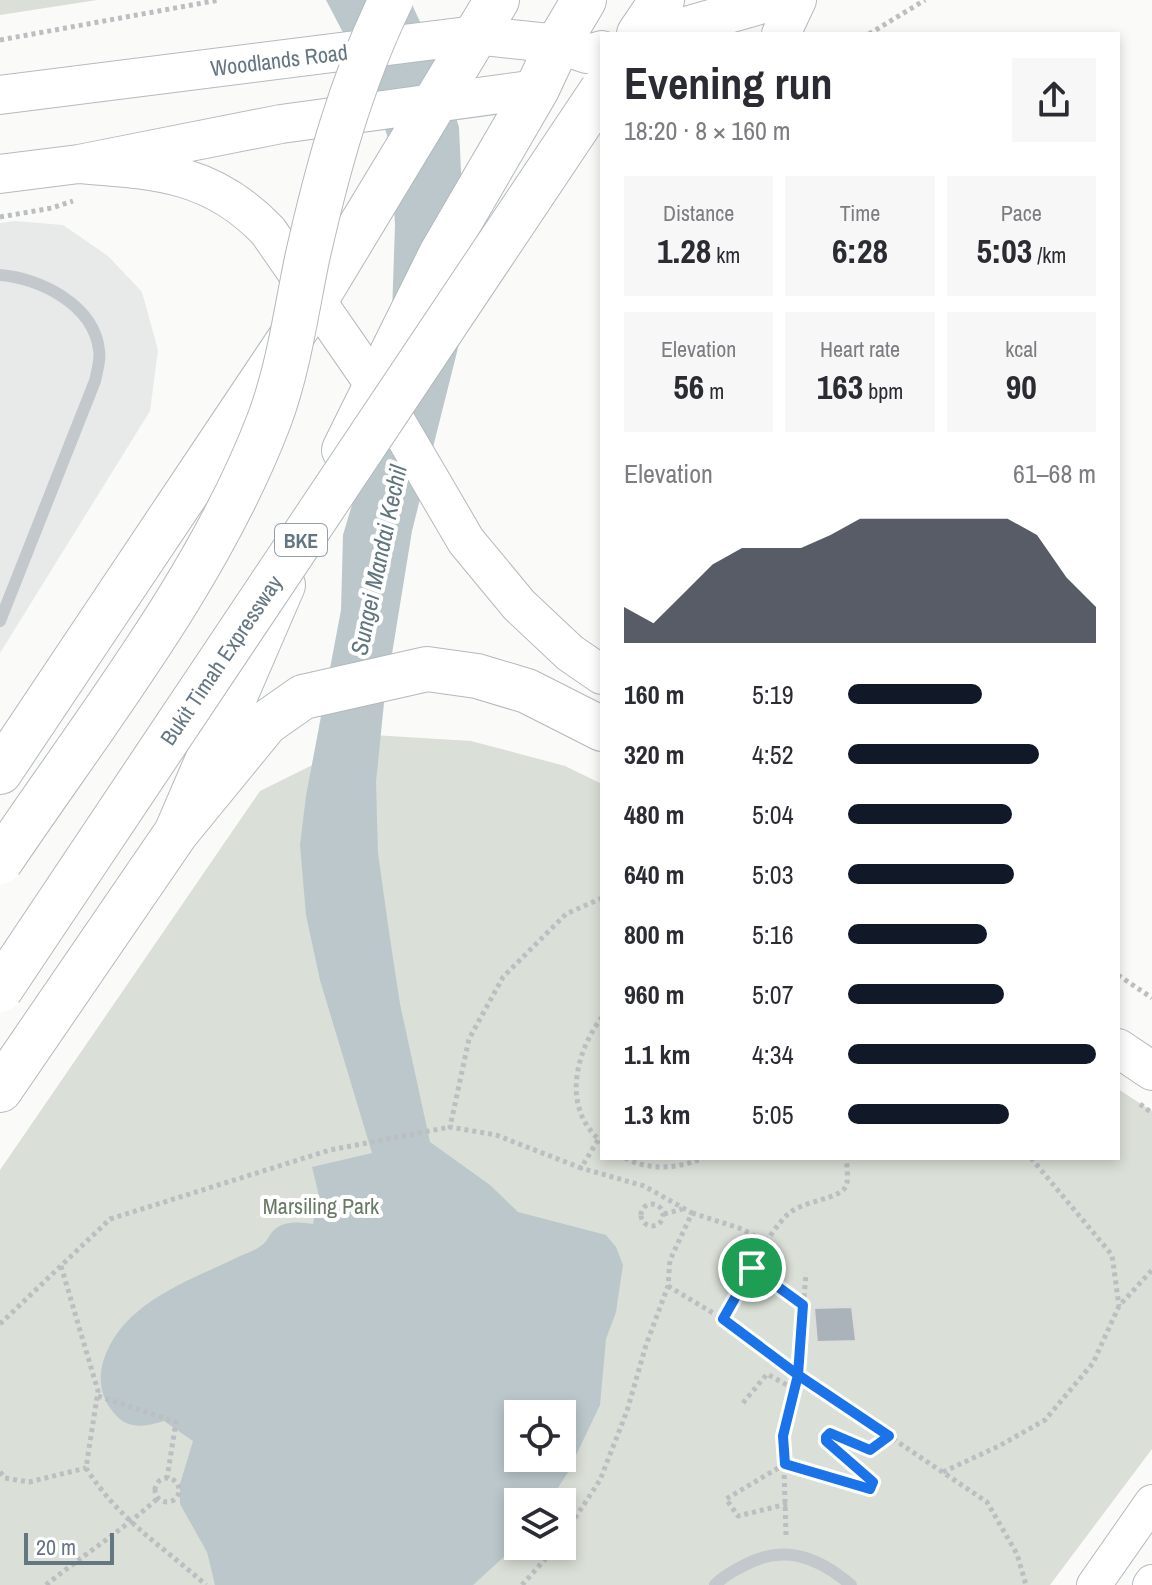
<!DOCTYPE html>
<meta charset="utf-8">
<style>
:root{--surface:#fff;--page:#f7f7f7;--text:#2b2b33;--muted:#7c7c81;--accent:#111827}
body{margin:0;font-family:"Archivo Narrow",sans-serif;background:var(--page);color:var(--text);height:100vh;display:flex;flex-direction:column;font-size:30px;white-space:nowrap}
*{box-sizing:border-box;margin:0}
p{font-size:26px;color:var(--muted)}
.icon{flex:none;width:44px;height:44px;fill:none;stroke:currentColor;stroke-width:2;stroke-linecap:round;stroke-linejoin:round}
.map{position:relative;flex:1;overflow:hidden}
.drawer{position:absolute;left:600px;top:32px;width:520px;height:1128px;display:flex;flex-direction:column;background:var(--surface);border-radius:0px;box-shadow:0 4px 12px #0003}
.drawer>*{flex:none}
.buttons{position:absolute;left:504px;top:1400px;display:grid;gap:16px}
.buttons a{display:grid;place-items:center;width:72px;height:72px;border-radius:0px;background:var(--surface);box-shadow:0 4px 12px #0003;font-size:40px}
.scale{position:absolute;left:24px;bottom:20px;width:90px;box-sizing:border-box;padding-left:8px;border:4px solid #657683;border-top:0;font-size:22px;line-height:28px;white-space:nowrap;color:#657683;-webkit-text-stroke:6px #fff;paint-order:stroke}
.pin{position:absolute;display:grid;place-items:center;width:68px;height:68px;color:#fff;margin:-34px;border:4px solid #fff;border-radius:50%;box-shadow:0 2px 8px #0007}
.round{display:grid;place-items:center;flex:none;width:84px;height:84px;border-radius:0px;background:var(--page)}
.headline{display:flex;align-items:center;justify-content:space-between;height:136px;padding:0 24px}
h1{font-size:44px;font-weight:700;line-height:60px}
.metrics{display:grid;grid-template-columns:repeat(3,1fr);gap:12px;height:136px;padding:8px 24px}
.metrics div{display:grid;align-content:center;border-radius:0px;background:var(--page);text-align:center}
.metrics b{font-size:34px;font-weight:700}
.metrics small{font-size:22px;font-weight:400}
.metrics p{font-size:22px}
.chart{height:224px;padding:16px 24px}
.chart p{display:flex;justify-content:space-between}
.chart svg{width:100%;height:144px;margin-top:8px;fill:var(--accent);opacity:.7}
ul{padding:0 24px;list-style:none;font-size:26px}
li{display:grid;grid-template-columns:128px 96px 1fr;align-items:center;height:60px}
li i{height:20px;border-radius:10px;background:var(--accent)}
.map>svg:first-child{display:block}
.built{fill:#e8e9e9}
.green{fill:#dadfd7;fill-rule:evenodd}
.water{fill:#bbc7cb;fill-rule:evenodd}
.building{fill:#aab3b9;stroke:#dcdcda;stroke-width:2}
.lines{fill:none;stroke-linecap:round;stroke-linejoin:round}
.secondary-casing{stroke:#b3babf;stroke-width:36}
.primary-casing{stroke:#b5babe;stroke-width:40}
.highway-casing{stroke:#b4b9bd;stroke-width:46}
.path{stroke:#bbbfc2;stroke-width:5;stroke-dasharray:4 4;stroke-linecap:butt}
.lane{stroke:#c3c8cc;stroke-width:12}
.secondary{stroke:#fff;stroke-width:34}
.primary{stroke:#fff;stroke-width:38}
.highway{stroke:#fff;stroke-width:44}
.highway-bridge-casing{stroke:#b4b9bd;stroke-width:46;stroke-linecap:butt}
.highway-bridge{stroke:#fff;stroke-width:44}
.route-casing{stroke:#fff;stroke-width:16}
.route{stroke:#1a73e8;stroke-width:10}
.labels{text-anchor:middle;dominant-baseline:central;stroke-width:8;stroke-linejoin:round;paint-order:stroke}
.shield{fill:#fff;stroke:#939fa8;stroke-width:2}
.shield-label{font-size:20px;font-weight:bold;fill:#657683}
.street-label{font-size:22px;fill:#657683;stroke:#fff}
.park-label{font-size:22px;fill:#687a64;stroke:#fff}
.water-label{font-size:24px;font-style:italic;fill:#60757c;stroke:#fff}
</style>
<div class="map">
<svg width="1152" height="1585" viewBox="0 0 1152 1585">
<rect width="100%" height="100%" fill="#fafaf8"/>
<path class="built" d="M15 221 63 225 108 256 142 292 158 350 150 411 0 653V223Z"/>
<path class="green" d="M0 0H97L0 15Z
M373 735 471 741 565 766 602 784V1158H1118V1089L1152 1111V1449L1050 1585H0V1170L260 791ZM518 1414H562V1458H518ZM518 1502H562V1546H518Z"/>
<path class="water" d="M326 0H410L438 61 459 127 461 172 472 236 462 332 412 531 384 703 376 782 378 853 389 932 400 1004 430 1142 490 1185 518 1212 606 1235 616 1247 623 1265 616 1312 606 1339 600 1405 568 1472 549 1502H518V1544L473 1585H215L207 1552 180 1504V1484L193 1441 164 1421C146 1427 127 1430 114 1413 101 1398 98 1380 103 1362 121 1302 190 1281 240 1256 247 1253 256 1250 262 1245 267 1242 269 1235 273 1231 283 1220 300 1222 313 1224L319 1196 312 1167 372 1153 320 980 306 915 300 845 306 796 341 610 343 535 357 488 392 314 395 225 391 149 374 92ZM518 1414H562V1458H518Z"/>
<path class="building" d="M852 1307 856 1341 817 1342 814 1308Z"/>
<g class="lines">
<defs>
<path id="secondary" d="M1094 1585 1152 1502
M1150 1585 1152 1582"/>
<path id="primary" d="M658 34 777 0
M781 34 797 0
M0 95 475 35 558 44 587 54 602 50
M79 164C156 170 212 172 268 231L376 387 466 541 519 605 570 653 602 675
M0 174 79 164 281 124 537 89
M1118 1048 1152 1071"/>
<path id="highway" d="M639 34 662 0
M344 450 441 254 537 89 558 44 584 0
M0 772 315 301 497 0
M176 833 283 585
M0 1090 176 833 266 723 303 697 427 669 477 676 527 691 602 729"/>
</defs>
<use href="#secondary" class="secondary-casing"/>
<use href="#primary" class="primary-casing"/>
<use href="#highway" class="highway-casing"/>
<path class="path" d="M869 34 925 0
M0 40 219 0
M0 217 52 208 73 201
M1118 975 1152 998
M602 1017C575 1053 561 1109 602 1142
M1140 1104 1152 1113
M598 1140 581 1168 496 1135 450 1127 469 1039 503 977 566 914 602 898
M625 1158C649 1171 678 1169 703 1158
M1031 1158 1112 1255 1119 1306
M641 1215a11 11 0 1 1 22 0a11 11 0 1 1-22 0Z
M692 1213 742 1229 767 1243
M664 1214 682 1209
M61 1266 98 1391 86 1468C120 1521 160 1544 206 1585
M752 1268 802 1305
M668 1286 723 1319 798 1375 987 1502 1017 1554 1026 1585
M723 1319C742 1285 759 1246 785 1217 802 1198 844 1201 847 1183 848 1175 847 1166 846 1158
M0 1324 110 1219 330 1150 450 1127
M98 1396 176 1422 167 1478
M743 1403 767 1374 794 1389
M0 1472 5 1478 29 1482 86 1468
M943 1472 999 1446 1045 1420 1093 1363 1119 1306 1152 1270
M155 1490a12 12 0 1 1 24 0a12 12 0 1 1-24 0Z
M787 1504 738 1516 726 1499 785 1464 870 1489 873 1482 826 1441V1437L830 1433 870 1450 889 1436
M786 1535 783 1436 798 1375 806 1273
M562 1538 600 1480 627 1411 646 1345 668 1286 670 1260 692 1213 644 1186 581 1168
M46 1585C83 1555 123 1530 158 1498
M522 1585 557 1546"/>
<path class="lane" d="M0 275C40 278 94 305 99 350 101 359 97 371 95 381L0 621
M715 1585C722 1577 732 1572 741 1567 782 1543 817 1556 851 1585"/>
<use href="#secondary" class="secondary"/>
<use href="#primary" class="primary"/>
<use href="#highway" class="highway"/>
<defs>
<path id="highway-bridge" d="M0 862C95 721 210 577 270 418 289 366 296 312 307 259 327 170 351 82 391 0
M0 990 602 90"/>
</defs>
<use href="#highway-bridge" class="highway-bridge-casing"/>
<use href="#highway-bridge" class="highway-bridge"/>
</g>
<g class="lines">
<defs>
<path id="route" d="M752 1268 723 1319 798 1375 783 1436 785 1464 870 1489 873 1482 826 1441V1437L830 1433 870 1450 889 1436 798 1375 803 1305 752 1268"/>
</defs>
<use href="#route" class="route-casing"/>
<use href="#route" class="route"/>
</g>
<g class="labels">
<rect class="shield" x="275" y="524" width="52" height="32" rx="6"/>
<g class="shield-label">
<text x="301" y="540">BKE</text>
</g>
<g class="street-label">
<text transform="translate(279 60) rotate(-7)">Woodlands Road</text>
<text transform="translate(221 660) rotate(-56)">Bukit Timah Expressway</text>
</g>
<g class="park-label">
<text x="321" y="1206">Marsiling Park</text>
</g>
<g class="water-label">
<text transform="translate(378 560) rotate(-78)">Sungei Mandai Kechil</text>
</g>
</g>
</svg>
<div class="buttons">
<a><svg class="icon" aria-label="locate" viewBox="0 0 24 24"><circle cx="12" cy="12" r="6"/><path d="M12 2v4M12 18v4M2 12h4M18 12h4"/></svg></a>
<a><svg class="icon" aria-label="layers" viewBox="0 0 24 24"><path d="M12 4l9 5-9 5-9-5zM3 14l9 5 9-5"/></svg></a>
</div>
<div class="scale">20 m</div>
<div class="pin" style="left:752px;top:1268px;background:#1e9e55"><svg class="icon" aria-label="arrive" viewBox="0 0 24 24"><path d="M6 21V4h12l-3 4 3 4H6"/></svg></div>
<section class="drawer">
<div class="headline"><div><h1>Evening run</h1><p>18:20 · 8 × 160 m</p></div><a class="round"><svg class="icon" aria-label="share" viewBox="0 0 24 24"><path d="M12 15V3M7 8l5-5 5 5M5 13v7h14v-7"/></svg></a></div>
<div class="metrics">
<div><p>Distance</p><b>1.28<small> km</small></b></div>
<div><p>Time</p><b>6:28</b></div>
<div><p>Pace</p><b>5:03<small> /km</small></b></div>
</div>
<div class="metrics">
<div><p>Elevation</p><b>56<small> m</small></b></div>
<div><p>Heart rate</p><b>163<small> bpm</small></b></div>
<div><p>kcal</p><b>90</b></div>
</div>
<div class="chart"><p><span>Elevation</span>61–68 m</p>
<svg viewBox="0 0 160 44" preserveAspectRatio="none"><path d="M0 44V33L10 38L20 29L30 20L40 15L50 15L60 15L70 11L80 6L90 6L100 6L110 6L120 6L130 6L140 11L150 24L160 33V44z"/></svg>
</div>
<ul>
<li><b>160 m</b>5:19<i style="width:54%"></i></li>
<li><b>320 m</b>4:52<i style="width:77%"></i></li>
<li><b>480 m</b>5:04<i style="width:66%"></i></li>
<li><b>640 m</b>5:03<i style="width:67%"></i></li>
<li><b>800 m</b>5:16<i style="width:56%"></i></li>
<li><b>960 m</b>5:07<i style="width:63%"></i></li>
<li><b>1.1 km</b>4:34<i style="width:100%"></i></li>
<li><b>1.3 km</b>5:05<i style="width:65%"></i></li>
</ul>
</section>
</div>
